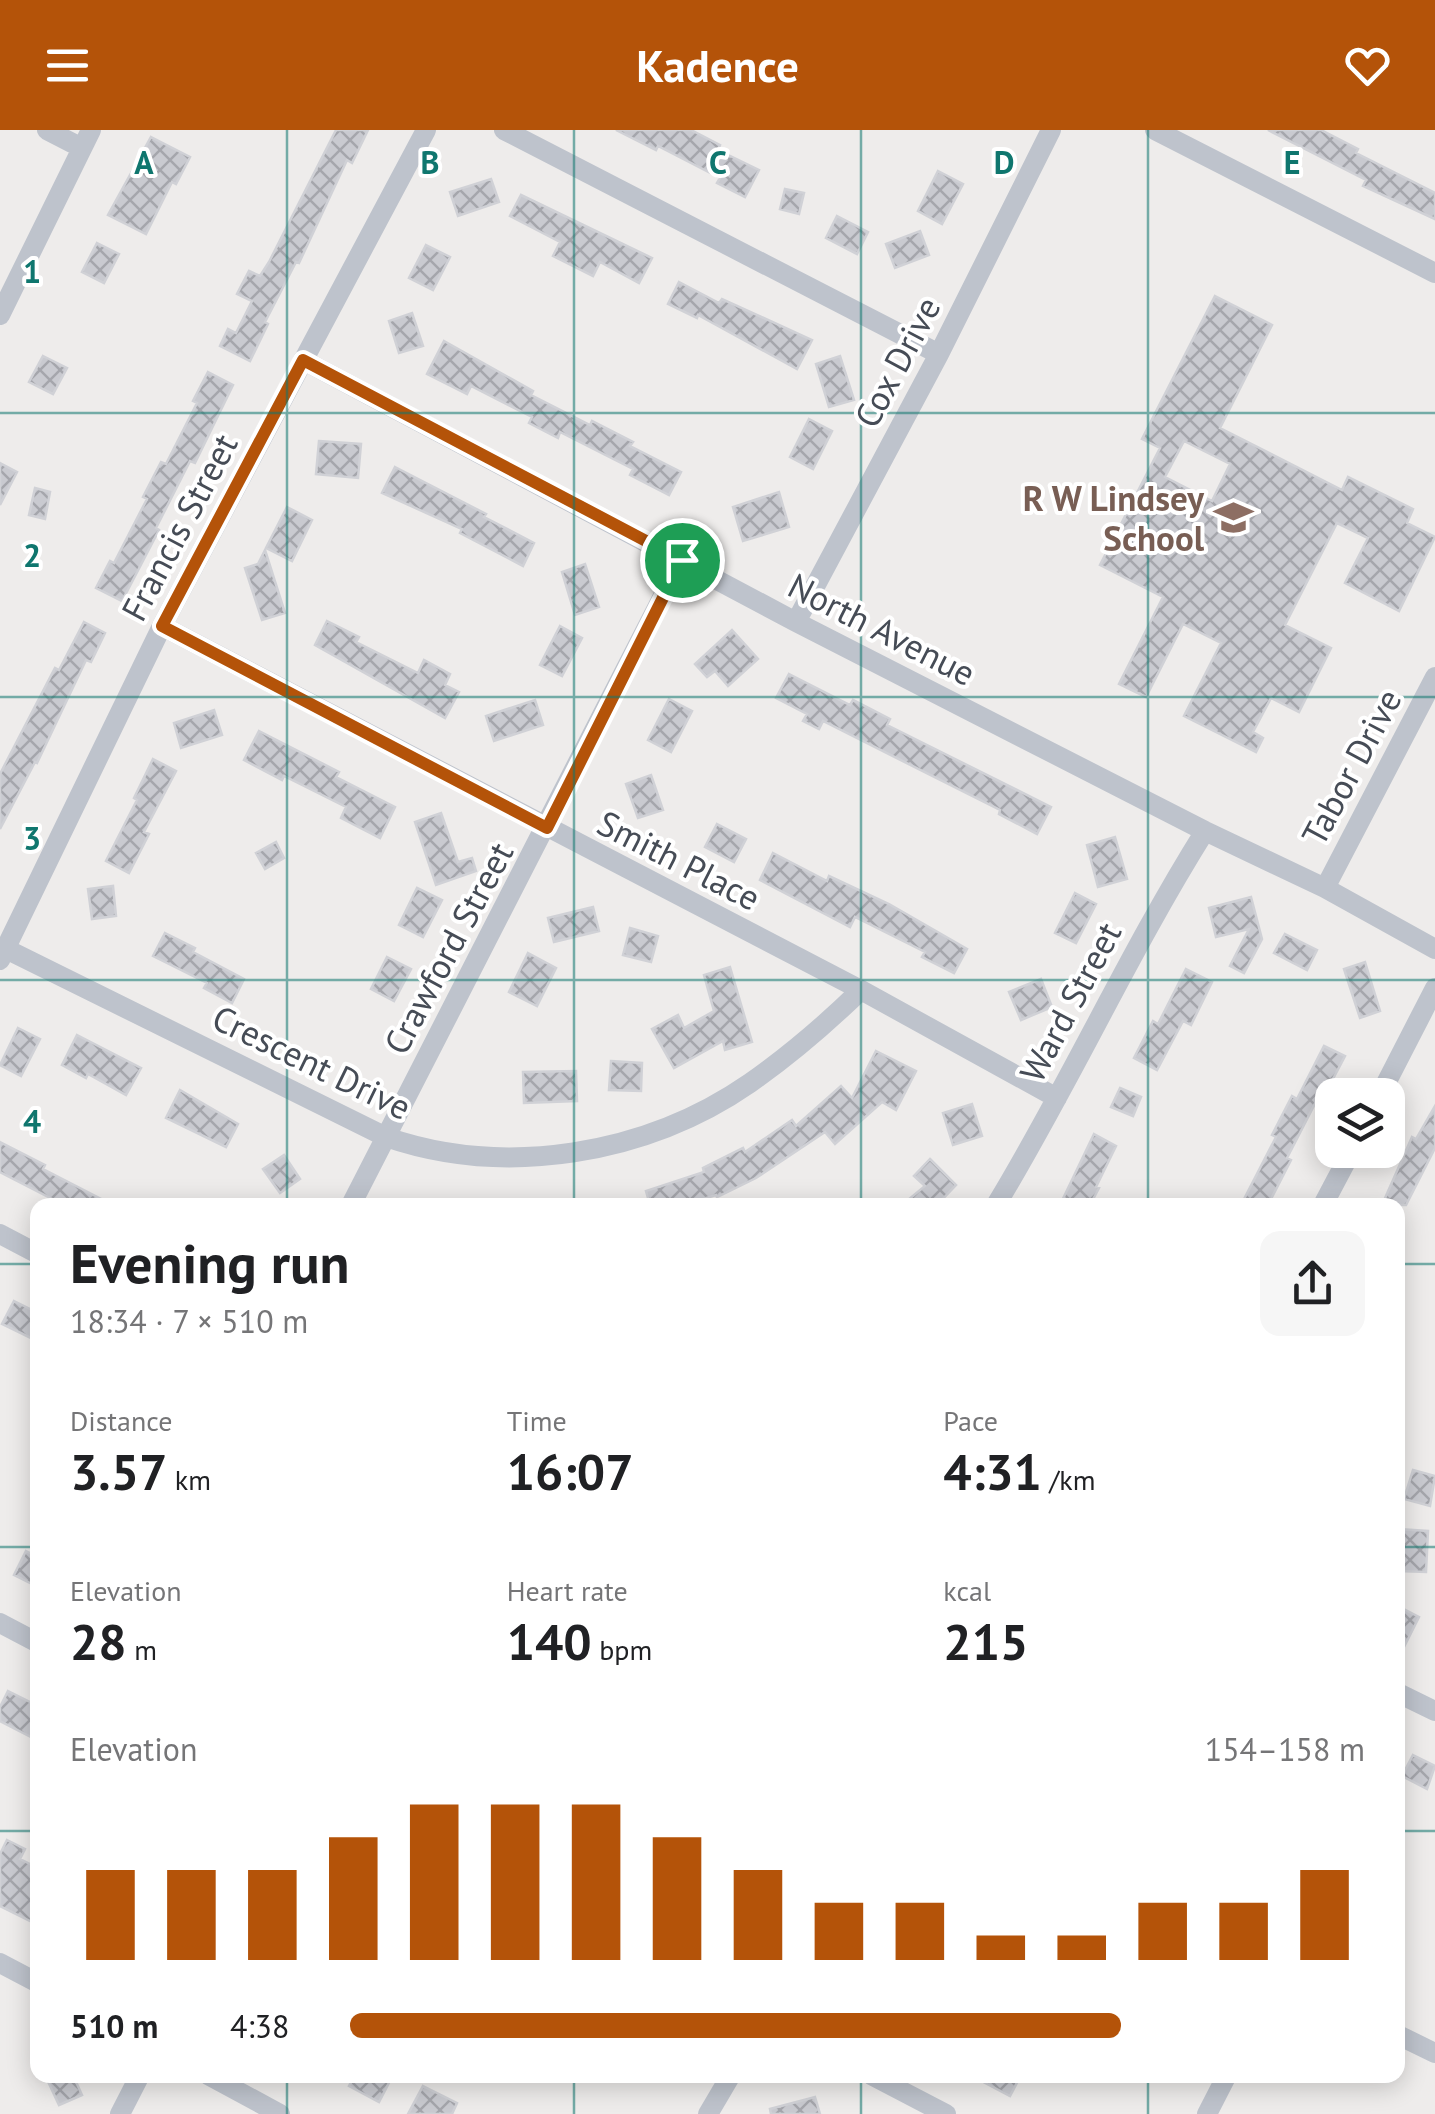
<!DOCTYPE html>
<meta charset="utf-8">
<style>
:root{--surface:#fff;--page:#f6f6f6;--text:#202124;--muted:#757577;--accent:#b45309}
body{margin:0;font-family:"PT Sans",sans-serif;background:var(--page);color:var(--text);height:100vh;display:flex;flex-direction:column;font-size:38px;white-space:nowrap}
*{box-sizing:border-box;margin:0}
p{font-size:32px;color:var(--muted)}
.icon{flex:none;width:55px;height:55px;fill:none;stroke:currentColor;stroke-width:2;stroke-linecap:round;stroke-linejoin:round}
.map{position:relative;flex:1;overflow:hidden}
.sheet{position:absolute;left:30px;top:1068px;width:1375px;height:885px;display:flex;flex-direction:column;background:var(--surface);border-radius:20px;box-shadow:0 5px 25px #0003}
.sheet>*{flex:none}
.controls{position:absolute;left:1315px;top:948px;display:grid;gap:20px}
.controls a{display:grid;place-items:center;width:90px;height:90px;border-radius:20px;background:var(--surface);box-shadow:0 5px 25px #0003;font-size:50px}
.pin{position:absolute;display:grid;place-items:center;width:85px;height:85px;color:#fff;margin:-42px;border:5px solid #fff;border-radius:50%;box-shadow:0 2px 10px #0007}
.round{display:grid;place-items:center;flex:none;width:105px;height:105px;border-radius:20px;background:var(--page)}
.overview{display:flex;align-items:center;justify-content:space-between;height:170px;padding:0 40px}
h1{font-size:55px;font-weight:700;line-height:75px}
.figures{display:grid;grid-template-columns:repeat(3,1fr);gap:15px;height:170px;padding:10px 40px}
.figures div{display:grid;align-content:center}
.figures b{font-size:50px;font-weight:700}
.figures small{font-size:28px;font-weight:400}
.figures p{font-size:28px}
.chart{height:280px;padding:20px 40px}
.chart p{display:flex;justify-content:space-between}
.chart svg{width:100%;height:180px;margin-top:10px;stroke:var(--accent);stroke-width:6}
ul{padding:0 40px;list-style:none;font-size:32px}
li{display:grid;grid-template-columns:160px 120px 1fr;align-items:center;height:75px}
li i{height:25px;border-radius:12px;background:var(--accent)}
header{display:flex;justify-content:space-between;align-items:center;height:130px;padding:0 40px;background:var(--accent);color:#fff;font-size:45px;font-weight:700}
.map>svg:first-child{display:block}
.building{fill:url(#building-cross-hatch);stroke:#d0d1d6;stroke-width:2.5;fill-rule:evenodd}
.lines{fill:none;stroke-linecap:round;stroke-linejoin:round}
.street{stroke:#bec3cc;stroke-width:20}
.route-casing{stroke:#fff;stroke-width:20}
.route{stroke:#b45309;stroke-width:12}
.grid{fill:none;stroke:#0f766e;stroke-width:2.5;stroke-opacity:0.55}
.labels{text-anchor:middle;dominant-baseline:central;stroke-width:8;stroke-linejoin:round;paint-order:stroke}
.street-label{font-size:35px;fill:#464c56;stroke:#fff}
.education-label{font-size:35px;font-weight:bold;fill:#785e54;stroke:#fff;text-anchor:end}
.grid-label{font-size:32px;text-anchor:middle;font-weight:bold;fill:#0f766e;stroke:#fff;stroke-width:8;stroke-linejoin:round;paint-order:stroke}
</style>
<header><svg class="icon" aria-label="menu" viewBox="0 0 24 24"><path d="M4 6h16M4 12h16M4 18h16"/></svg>Kadence<svg class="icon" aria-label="heart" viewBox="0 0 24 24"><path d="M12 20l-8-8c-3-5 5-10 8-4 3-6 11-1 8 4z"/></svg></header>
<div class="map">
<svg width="1435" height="1984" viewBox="0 0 1435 1984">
<defs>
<pattern id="building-cross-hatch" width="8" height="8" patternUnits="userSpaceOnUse" patternTransform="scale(2.5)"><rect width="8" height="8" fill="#c9cad0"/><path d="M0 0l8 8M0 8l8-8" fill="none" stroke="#a5a6ac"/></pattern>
</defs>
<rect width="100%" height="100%" fill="#eeeceb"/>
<path class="building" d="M336 0H368L352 33 347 30 299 133 296 132 265 192 268 194 250 231 220 216 228 199 236 203 252 171 237 164 249 141 260 146 269 132Z
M616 0H691L720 15 718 20 759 40 745 67 717 53 720 48 658 16 656 20Z
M1268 0H1321L1358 19 1356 23 1435 63V89L1363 56 1366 50Z
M151 7 190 27 176 54 172 52 146 104 108 85Z
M938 41 963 54 942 94 918 81Z
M491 49 499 72 458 86 450 62Z
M785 59 804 63 799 84 780 79Z
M521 65 652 128 639 153 600 132 593 146 553 126 560 112 510 86Z
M837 86 868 102 857 124 826 108Z
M920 101 929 125 895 138 886 114Z
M97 113 119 124 104 153 82 142Z
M426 115 450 127 433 160 409 148Z
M679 152 719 173 722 169 812 210 797 239 698 185 697 188 668 174Z
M1215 166 1272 195 1220 298 1342 360 1348 347 1413 379 1407 393 1435 407 1399 481 1345 453 1368 408 1337 393 1285 495 1331 518 1299 582 1271 568 1253 602 1263 608 1256 622 1184 586 1221 513 1183 494 1146 567 1119 554 1163 467 1100 435 1160 318 1142 309ZM1184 311 1230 334 1212 371 1165 347Z
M412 183 423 216 399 223 389 191Z
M444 211 533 261 531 265 590 295 592 291 633 312 630 316 681 342 669 365 630 345 633 339 560 302 558 308 529 293 532 287 471 256 467 264 427 244Z
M43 226 67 238 53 264 29 252Z
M840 226 854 270 829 277 816 234Z
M208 242 233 255 195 333 190 331 156 398 159 400 122 471 96 458 110 431 114 433 147 369 143 367 161 332 166 334 197 273 193 271Z
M809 289 832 301 813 339 790 327Z
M319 311 361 314 358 348 316 344Z
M0 333 17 342 0 375Z
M395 337 486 384 484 387 534 413 523 436 460 403 462 399 382 363Z
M35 358 50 362 45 389 29 385Z
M779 362 789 397 743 411 733 377Z
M287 377 312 390 292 431 266 418Z
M265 420 285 483 262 490 245 438 258 434Z
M585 434 599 477 575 485 562 442Z
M327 491 359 507 356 512 418 543 424 530 450 544 445 555 459 562 445 588 315 515Z
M84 492 105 503 91 532 86 530 37 633 35 632 0 699V644L55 538 59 540Z
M560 496 582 508 562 546 540 535Z
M732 500 758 529 728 556 715 541 707 547 695 534Z
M789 544 850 575 853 570 890 589 887 595 1051 677 1037 704 999 684 1000 680 823 591 819 599 803 591 807 584 776 568Z
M669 569 692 581 671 622 648 610Z
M535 570 543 595 494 611 486 586Z
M214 580 222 605 181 618 174 593Z
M259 601 339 642 336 647 395 677 380 708 341 688 346 677 284 646 282 650 244 630Z
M153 629 176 641 144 702 149 704 129 743 106 731 137 670 134 668Z
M651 645 663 680 638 688 626 654Z
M441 683 458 732 472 728 476 741 436 755 415 692Z
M717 694 746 709 734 732 705 717Z
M1115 707 1127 749 1098 757 1087 715Z
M276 712 284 728 265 739 256 723Z
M773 723 827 751 829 746 889 774 967 819 954 843 922 827 925 822 855 787 850 797 760 750Z
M113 756 116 786 92 789 88 759Z
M417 758 442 770 423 807 399 795Z
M1075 763 1096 774 1076 813 1055 803Z
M1251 767 1262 809 1244 843 1230 836 1249 799 1216 807 1209 778Z
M593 777 599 801 554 812 548 788Z
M630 798 658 806 651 832 623 825Z
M165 803 195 818 193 822 244 849 232 873 204 858 207 853 153 826Z
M1285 804 1317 820 1307 840 1274 823Z
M528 823 556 838 537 876 509 862Z
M387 827 411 839 394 871 371 859Z
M1365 832 1380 881 1360 888 1344 839Z
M730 837 752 912 725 920 723 911 674 938 652 899 678 885 684 898 714 881 704 845Z
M1186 839 1212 852 1191 895 1183 891 1157 940 1134 928 1153 891 1158 894Z
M1041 849 1052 877 1021 890 1009 862Z
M18 898 40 909 21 946 0 935Z
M77 905 141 938 126 965 88 944 86 948 62 935Z
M1324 916 1345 926 1325 964 1321 962 1287 1028 1291 1030 1268 1075H1241L1276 1007 1272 1005 1292 966 1297 969Z
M876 921 916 941 896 980 882 972 835 1014 825 1002 756 1048 717 1067 716 1065 684 1075H650L646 1061 704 1042 703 1038 743 1018 745 1022 792 990 796 996 841 956 852 968Z
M611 931 642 933 641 961 609 960Z
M576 941 577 971 524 973 523 942Z
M1120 958 1141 967 1133 986 1111 977Z
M180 960 238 994 226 1017 166 988Z
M972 974 982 1006 953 1015 943 983Z
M1435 976V1018L1406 1075H1382L1412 1007 1416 1009Z
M1094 1004 1116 1016 1096 1057 1099 1058 1090 1075H1060Z
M0 1012 45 1035 43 1039 113 1075H51L54 1070 0 1042Z
M284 1025 300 1049 280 1063 263 1039Z
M930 1029 956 1055 937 1075H902L925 1056 914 1046Z
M14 1171 38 1183V1195L31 1208 2 1194Z
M1413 1340 1435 1346 1430 1376 1404 1369Z
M1398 1399 1428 1401 1426 1442 1398 1441Z
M26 1421 38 1427V1457L14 1445Z
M1398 1476 1419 1487 1398 1529Z
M8 1561 38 1576V1598L33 1608 0 1591V1577Z
M1413 1625 1435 1636 1427 1659 1402 1646Z
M7 1710 25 1719 20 1729 38 1738V1795L0 1776V1724Z
M45 1945H73L82 1965 59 1975Z
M355 1945H393L379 1972 349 1956Z
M970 1945H1021L1010 1966Z
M423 1956 457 1973 452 1984H408Z
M815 1967 820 1984H771L770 1979Z"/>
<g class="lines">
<path class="street" d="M47 0 82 18
M504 0 939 224
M1155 0 1435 143
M0 185 91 0
M303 230 796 492 1205 701 1325 758 1435 819
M796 492 939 224 1051 0
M162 496 861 860 1057 968
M1325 758 1435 547
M6 819 386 1007C505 1048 646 1025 750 953 790 925 826 894 861 860
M0 830 162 496 426 0
M1380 965 1435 858
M351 1075 682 429
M996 1075C1070 953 1129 822 1205 701
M1323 1075 1352 1020
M0 1104 38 1124
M0 1493 38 1513
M1398 1563 1435 1581
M0 1833 38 1853
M1398 1905 1435 1923
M208 1945 280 1984
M871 1945 946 1984
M120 1984 140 1945
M708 1984 731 1945
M1207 1984 1227 1945"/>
</g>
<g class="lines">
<defs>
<path id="route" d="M303 230 682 430 547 698 162 496Z"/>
</defs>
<use href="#route" class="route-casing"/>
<use href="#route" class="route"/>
</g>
<path class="grid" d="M287 0V1075M574 0V1075M861 0V1075M1148 0V1075M0 283H1435M0 567H1435M0 850H1435M0 1134H38M1398 1134H1435M0 1417H38M1398 1417H1435M0 1701H38M1398 1701H1435M287 1945V1984M574 1945V1984M861 1945V1984M1148 1945V1984"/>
<defs>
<symbol id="school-bare" viewBox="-9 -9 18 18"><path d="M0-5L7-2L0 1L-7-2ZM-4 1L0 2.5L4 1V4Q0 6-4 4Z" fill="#8d6e63" stroke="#fff" stroke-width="2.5" paint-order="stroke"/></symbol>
</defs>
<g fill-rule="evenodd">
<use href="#school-bare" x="1206" y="360" width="55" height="55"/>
</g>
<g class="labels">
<g class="street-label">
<text transform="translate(897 232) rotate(-62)">Cox Drive</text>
<text transform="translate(179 397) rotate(-62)">Francis Street</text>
<text transform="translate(882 499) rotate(27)">North Avenue</text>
<text transform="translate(1351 637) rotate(-62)">Tabor Drive</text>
<text transform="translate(679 730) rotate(27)">Smith Place</text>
<text transform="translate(448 818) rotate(-62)">Crawford Street</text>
<text transform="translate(1070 872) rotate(-62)">Ward Street</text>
<text transform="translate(312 932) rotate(26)">Crescent Drive</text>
</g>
<g class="education-label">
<text x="1204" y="368">R W Lindsey<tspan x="1204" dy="40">School</tspan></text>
</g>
</g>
<g class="grid-label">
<text x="144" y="44">A</text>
<text x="430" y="44">B</text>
<text x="718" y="44">C</text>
<text x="1004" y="44">D</text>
<text x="1292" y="44">E</text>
<text x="32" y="153">1</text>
<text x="32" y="437">2</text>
<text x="32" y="720">3</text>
<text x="32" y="1003">4</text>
</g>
</svg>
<div class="controls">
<a><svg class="icon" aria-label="layers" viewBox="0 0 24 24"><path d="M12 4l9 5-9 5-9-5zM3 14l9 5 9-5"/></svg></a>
</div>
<div class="pin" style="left:682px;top:430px;background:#1e9e55"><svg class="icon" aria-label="arrive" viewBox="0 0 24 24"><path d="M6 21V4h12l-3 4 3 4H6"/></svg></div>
<section class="sheet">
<div class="overview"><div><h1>Evening run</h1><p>18:34 · 7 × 510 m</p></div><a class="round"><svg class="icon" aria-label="share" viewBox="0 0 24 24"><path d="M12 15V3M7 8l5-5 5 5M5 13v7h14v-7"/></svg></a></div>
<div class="figures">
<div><p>Distance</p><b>3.57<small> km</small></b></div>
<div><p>Time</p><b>16:07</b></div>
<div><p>Pace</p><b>4:31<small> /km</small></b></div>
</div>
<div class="figures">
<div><p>Elevation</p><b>28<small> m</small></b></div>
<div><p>Heart rate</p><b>140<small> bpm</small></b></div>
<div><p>kcal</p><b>215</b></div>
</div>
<div class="chart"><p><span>Elevation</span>154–158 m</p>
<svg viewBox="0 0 160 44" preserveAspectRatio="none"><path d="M5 44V22M15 44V22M25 44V22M35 44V14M45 44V6M55 44V6M65 44V6M75 44V14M85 44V22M95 44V30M105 44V30M115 44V38M125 44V38M135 44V30M145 44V30M155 44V22"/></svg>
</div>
<ul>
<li><b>510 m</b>4:38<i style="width:76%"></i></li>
</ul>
</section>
</div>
